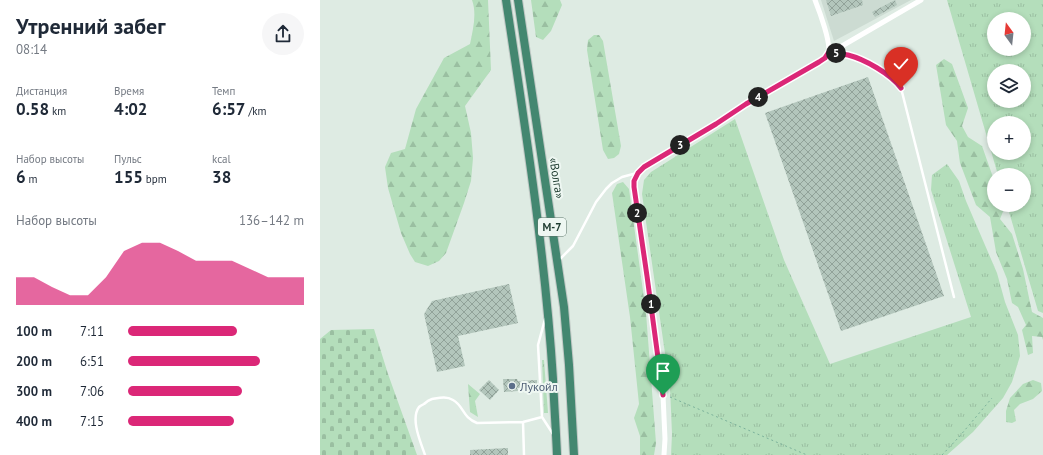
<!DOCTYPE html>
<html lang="ru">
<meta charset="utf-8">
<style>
:root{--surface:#fff;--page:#f6f6f7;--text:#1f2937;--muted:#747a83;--accent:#db2777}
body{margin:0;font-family:"PT Sans",sans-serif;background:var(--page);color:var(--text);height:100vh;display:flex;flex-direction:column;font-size:15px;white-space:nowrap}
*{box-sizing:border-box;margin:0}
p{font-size:13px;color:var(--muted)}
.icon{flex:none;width:22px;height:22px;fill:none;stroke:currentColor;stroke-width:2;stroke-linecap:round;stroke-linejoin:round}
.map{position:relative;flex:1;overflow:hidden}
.details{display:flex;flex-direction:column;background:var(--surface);width:320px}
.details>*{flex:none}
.needle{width:26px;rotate:345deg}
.controls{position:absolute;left:667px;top:12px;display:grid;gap:8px}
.controls a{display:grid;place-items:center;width:44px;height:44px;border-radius:50%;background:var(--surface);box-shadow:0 2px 6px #0003;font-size:20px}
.pin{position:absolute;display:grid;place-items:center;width:34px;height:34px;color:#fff;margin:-41px -17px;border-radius:50% 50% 50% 0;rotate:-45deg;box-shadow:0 0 4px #0007}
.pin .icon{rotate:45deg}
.km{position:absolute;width:20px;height:20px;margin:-10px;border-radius:50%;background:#222;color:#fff;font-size:11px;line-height:20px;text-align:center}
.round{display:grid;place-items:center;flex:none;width:42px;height:42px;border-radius:21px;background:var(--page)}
.headline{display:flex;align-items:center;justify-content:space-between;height:68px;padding:0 16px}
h1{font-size:22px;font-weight:700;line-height:30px}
.stats{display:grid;grid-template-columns:repeat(3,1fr);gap:6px;height:68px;padding:4px 16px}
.stats div{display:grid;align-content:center}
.stats b{font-size:17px;font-weight:700}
.stats small{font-size:11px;font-weight:400}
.stats p{font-size:11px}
.chart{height:112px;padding:8px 16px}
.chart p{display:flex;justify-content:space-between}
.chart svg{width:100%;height:72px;margin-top:4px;fill:var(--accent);opacity:.7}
ul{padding:0 16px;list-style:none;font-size:13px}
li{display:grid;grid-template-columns:64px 48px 1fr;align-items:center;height:30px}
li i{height:10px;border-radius:5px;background:var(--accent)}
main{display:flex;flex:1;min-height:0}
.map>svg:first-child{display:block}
.built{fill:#ccdbd2}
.grass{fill:url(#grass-tufts);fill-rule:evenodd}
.forest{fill:url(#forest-firs)}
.cemetery{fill:url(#cemetery-stones)}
.building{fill:url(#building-cross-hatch)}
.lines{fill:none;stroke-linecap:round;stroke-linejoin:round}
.trunk-casing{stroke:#c0c8c5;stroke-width:10}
.path{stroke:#7bb19a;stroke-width:1;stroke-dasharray:2 3;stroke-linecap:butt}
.service{stroke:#fff;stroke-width:2.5}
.minor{stroke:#fff;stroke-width:5}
.trunk{stroke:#438770;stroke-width:8}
.route-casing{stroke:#fff;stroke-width:8}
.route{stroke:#db2777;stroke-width:5}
.service-dot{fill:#5c6f8a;stroke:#eef7f2;stroke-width:1.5}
.labels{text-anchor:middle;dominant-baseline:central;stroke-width:4;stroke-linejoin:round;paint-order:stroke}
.shield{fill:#eef7f2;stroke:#5c746a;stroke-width:1}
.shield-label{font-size:11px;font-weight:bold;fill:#1e3c30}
.street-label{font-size:12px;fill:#1e3c30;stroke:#eef7f2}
.service-label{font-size:12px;fill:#4e5e75;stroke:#eef7f2;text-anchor:start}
</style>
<main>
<section class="details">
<div class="headline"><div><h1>Утренний забег</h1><p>08:14</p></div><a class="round"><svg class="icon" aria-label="share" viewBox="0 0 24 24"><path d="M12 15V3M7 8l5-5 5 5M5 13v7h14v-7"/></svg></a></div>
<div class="stats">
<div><p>Дистанция</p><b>0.58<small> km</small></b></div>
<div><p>Время</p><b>4:02</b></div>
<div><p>Темп</p><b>6:57<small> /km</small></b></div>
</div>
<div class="stats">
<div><p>Набор высоты</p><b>6<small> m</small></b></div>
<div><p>Пульс</p><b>155<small> bpm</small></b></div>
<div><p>kcal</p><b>38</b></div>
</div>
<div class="chart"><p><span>Набор высоты</span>136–142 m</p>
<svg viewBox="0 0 160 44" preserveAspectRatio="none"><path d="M0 44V27L10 27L20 33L30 38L40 38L50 27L60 11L70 6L80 6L90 11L100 17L110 17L120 17L130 22L140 27L150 27L160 27V44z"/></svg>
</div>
<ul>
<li><b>100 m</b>7:11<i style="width:62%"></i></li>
<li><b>200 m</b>6:51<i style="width:75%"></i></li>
<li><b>300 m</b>7:06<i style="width:65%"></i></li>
<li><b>400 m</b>7:15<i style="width:60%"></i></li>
</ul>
</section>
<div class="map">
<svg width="723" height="455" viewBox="0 0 723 455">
<defs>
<pattern id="grass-tufts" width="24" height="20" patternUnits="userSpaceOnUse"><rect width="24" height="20" fill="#b4debb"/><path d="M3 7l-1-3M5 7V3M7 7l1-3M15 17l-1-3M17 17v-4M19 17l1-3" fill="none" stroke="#9abfa1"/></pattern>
<pattern id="forest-firs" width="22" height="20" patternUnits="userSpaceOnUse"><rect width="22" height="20" fill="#b4debb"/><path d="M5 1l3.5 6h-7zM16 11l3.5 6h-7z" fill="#9abfa1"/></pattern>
<pattern id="cemetery-stones" width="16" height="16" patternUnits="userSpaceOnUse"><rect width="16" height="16" fill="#b4debb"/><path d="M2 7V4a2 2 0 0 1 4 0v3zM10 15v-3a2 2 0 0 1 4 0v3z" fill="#9abfa1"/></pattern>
<pattern id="building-cross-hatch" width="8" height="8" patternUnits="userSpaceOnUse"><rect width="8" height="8" fill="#b3c6bc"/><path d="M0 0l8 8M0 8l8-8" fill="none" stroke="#91a299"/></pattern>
</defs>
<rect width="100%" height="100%" fill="#deebe3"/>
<path class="built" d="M501 0H591L514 41Z"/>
<path class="grass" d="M627 0H723V313L718 311 687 205H704V175H678ZM674 19H704V49H674ZM674 71H704V101H674ZM674 123H704V153H674Z
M415 119 464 260 510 364 651 317 611 190 612 175 627 164 639 181 646 201 677 273 685 302 698 335 700 356 692 382 683 398 653 432 627 455H351L352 434 350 388 322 194 324 180 331 172Z
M222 360H224L228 413H224Z"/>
<path class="forest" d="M152 0H168L171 70 145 106 151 133 153 158 151 181 144 203 126 253 119 261 108 266 95 262 90 254 81 233 68 188 65 167 71 153 85 149 96 109 124 58 150 44C153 29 157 14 152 0Z
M211 0H240L242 5 231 31 223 40 216 37Z
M274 35H279L283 41 301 146 299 154 294 158 288 159 283 150 267 50 268 40Z
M624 59 632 64 648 108 642 126 648 137 662 146 674 180V205H682L684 209 680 219 692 234 703 269 712 312 723 318V340L722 337 712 336 713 353 708 355 702 330 706 325 698 307 692 303 687 279 676 252 670 217 656 205 640 163 637 141 626 125 616 65Z
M303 182 309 189 326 313 336 443 334 455H320V436L314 418 319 404 310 317 292 193 297 184Z
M713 380 721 383 722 391 713 399 700 404 694 410 696 421 692 423 686 422V411L690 398 703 384Z
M148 384 160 394 155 401 158 417 150 412Z"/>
<path class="cemetery" d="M54 329 68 374 97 455H0V339L11 330Z"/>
<path class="building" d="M506 0H542L543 5 511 16Z
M575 0 577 5 555 17 552 12Z
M548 77 624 296 521 331 445 113Z
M189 284 198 323 138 336 145 366 117 372 104 314 112 301Z
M183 379H197L198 381 217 380V387L197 388 198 391 184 392Z
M169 380 179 390 170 400 159 390Z
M188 448V455H150V450Z"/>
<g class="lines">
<defs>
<path id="trunk" d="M186 0C205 126 225 252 233 379 234 404 236 430 237 455
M198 0 244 307 249 365 254 455"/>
</defs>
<use href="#trunk" class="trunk-casing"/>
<path class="path" d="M350 397 487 455
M622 455 639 437 672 398"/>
<path class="service" d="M511 53C517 54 522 54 527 55 544 58 570 74 581 88L634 297
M239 260 253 246 276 202 286 189 292 183 302 177 317 173
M225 319 218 345 222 417 233 434
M203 422 204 455
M105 455C101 443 90 419 99 407 100 406 102 405 104 404 107 401 108 400 112 399 119 398 126 396 133 400 144 406 142 417 157 423L203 422 222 417"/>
<path class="minor" d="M509 53 522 46 601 0
M344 455 345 439 343 395 327 276 314 187V181L318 173 324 167 396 124 426 104 499 62C503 60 507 57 508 53 512 45 499 10 495 0"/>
<use href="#trunk" class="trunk"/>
</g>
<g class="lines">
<defs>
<path id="route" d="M343 395 327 276 314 187V181L318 173 324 167 396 124 426 104 499 62 505 58 509 52C515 53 522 54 528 55 544 59 571 74 581 88"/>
</defs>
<use href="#route" class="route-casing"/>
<use href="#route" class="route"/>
</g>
<circle class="service-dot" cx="192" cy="386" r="4"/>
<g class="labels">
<rect class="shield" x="218" y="218" width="28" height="18" rx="3"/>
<g class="shield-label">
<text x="232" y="227">М-7</text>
</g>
<g class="street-label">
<text transform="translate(237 178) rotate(81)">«Волга»</text>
</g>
<g class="service-label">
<text x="200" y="386">Лукойл</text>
</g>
</g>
</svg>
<div class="controls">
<a><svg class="needle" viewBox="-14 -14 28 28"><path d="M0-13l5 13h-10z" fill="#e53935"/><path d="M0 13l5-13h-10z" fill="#747a83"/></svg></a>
<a><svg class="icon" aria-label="layers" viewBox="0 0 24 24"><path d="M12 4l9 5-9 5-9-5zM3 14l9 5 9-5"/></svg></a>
<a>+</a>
<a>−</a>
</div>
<div class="pin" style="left:343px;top:395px;background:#1e9e55"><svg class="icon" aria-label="arrive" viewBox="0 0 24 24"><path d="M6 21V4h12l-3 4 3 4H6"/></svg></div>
<div class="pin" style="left:581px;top:88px;background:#d93025"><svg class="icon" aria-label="check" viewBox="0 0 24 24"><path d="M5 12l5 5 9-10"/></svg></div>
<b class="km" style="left:331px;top:304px">1</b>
<b class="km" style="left:317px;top:213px">2</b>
<b class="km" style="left:360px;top:145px">3</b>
<b class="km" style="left:438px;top:97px">4</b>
<b class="km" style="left:516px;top:53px">5</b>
</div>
</main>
